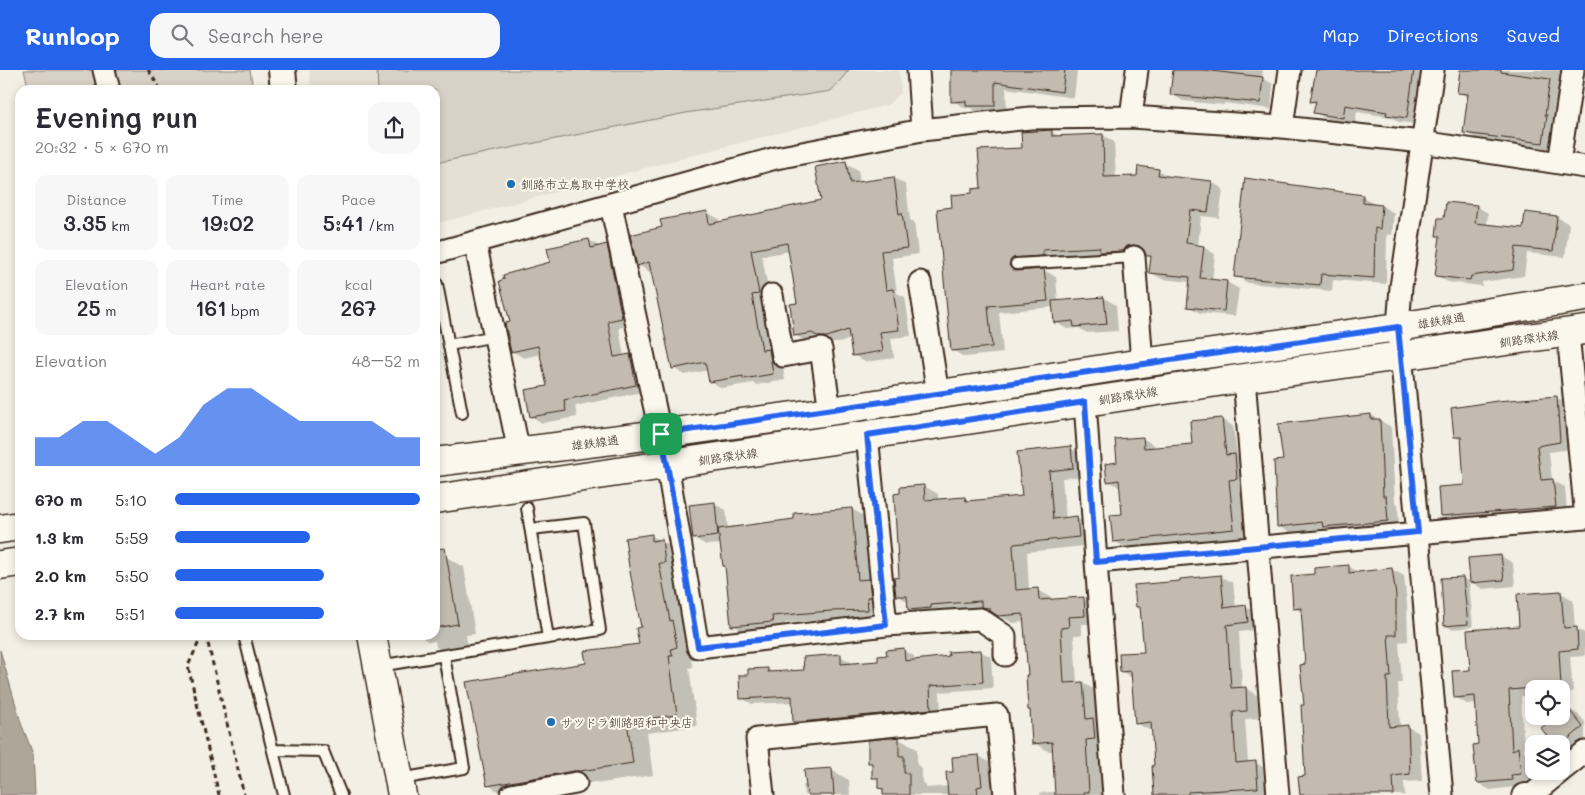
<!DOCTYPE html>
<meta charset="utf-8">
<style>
:root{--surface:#fff;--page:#f7f7f7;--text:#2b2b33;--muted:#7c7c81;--accent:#2563eb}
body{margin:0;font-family:Mali,"Klee One",sans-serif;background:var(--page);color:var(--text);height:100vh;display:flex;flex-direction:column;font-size:19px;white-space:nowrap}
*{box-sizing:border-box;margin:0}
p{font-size:16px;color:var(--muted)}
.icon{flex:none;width:28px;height:28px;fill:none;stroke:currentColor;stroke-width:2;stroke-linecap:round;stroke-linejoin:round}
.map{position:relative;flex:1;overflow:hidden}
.panel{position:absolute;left:15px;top:15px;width:425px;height:555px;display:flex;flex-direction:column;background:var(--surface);border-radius:15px;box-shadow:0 2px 8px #0003}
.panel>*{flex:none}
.controls{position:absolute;left:1525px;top:610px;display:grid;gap:10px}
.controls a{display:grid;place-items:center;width:45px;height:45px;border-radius:10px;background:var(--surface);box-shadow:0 2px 8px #0003;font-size:25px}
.pin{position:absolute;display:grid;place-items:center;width:42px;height:42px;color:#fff;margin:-21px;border-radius:10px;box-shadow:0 2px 8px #0006}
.round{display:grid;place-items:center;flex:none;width:52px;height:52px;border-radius:15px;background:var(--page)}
.overview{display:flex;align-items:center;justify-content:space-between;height:85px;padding:0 20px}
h1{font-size:28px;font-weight:600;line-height:38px}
.metrics{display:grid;grid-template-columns:repeat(3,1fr);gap:8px;height:85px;padding:5px 20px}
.metrics div{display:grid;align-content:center;border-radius:12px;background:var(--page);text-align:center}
.metrics b{font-size:21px;font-weight:600}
.metrics small{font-size:14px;font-weight:400}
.metrics p{font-size:14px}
.chart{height:140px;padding:10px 20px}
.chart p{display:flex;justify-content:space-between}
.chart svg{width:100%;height:90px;margin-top:5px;fill:var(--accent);opacity:.7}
ul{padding:0 20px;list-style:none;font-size:16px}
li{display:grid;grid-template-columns:80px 60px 1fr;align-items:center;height:38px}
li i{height:12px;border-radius:6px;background:var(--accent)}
header{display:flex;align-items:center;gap:30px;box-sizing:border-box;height:70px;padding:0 25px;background:var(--accent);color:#fff}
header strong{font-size:24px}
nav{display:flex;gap:28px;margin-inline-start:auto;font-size:18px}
.search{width:350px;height:45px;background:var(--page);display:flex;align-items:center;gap:12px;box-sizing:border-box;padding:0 18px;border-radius:15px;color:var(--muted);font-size:19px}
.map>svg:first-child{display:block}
.built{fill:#e5dfd4}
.green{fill:#d8d1c6;stroke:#8a7e72}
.water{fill:#afa69a;stroke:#817468}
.shadow{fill:#0003;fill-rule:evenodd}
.building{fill:#c3bbb0;stroke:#3b2a1e}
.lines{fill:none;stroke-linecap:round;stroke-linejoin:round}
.service-casing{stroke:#3b2a1e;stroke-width:14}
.minor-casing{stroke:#3b2a1e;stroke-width:25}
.tertiary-casing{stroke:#3b2a1e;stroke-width:30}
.primary-casing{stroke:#3b2a1e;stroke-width:31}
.path{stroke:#3b2a1e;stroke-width:3;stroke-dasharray:5 4;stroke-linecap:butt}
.service{stroke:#fbf7ec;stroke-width:10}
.minor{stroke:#fbf7ec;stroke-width:21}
.tertiary{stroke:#fbf7ec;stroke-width:26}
.primary{stroke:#fbf7ec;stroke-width:28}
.route-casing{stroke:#fff;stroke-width:10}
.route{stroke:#2563eb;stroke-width:6}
.poi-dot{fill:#1f6fb2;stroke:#fbf7ec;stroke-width:2}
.labels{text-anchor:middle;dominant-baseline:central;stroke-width:4;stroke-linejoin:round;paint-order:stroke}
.poi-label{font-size:12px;fill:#3b2a1e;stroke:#fbf7ec;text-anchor:start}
.street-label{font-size:12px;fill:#3b2a1e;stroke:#fbf7ec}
</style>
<header>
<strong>Runloop</strong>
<div class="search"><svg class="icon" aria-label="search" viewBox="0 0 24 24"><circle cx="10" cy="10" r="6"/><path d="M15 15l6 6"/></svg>Search here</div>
<nav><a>Map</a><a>Directions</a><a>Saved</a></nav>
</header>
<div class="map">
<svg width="1585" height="725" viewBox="0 0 1585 725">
<rect width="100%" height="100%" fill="#f3efe4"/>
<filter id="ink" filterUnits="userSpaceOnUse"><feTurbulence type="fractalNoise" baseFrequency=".02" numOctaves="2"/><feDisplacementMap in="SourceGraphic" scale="10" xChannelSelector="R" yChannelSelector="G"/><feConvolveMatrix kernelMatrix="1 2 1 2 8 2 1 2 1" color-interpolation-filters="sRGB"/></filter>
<g filter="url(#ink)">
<path class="built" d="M309 0H899L901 23 887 35 739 73 435 154V20H311Z"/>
<path class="green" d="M24 0H250L253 20H29Z
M377 0H849L831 21 686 43 435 93V20H378Z"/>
<path class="water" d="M0 580 21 653 33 684 35 725H0Z"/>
<path class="shadow" d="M956 0H1075L1077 1 1074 28 1006 18 1007 42 979 43 971 38H965L953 31Z
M1174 0H1263L1262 8 1273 14 1271 39 1224 33V35L1183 31 1172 24Z
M1317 0H1432L1419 54 1399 52 1391 47 1357 42 1355 54 1327 49 1315 43 1316 34 1312 31Z
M1462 0H1563L1555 80 1477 69 1465 62 1469 28 1459 22Z
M1051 62 1060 67 1103 65 1114 72 1116 108 1138 107 1158 100 1170 107 1212 112 1223 119 1219 148 1201 146 1198 176 1203 177 1215 184 1212 211 1227 212 1239 219 1235 246 1200 243 1188 236 1191 212 1162 209 1150 202 1152 188 1147 185 1146 181 1112 188 1104 183 1054 187V192L1024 195 1021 201 1044 200 1056 207 1058 232 1104 228 1116 235 1118 261 1087 263 1079 258 1067 259 1055 252 1054 237 999 242 1003 283 964 287 952 280 953 138 982 119 1023 79Z
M846 93 858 100 860 113 894 108 906 115 910 150 914 152 918 184 892 188 897 223 905 227 911 266 891 268 894 288 865 292 853 285 851 269 839 273H832L825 269 807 272 795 265 798 234 790 181 762 186 785 310 756 315 753 313 722 318 710 311 708 300 685 305 673 298 652 201 650 202 638 195 664 158 707 142 719 149V153L822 131Z
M1363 127 1375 134V135L1382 136 1394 143 1392 165 1387 164 1386 214 1333 210 1332 221 1248 213 1236 206Z
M1476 136 1488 143 1487 155 1524 160 1526 144 1557 147 1569 154 1565 187 1527 183 1524 206 1482 212V216L1448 212 1436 205 1441 167 1438 165 1445 149Z
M589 170 601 177 607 176 618 183 634 254 619 258 624 287 630 286 641 292 647 321 575 336 577 347 542 353 531 346 549 317 541 284 524 288 512 281 511 253 552 193Z
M1556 328 1568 334 1571 379 1549 382 1552 410 1565 417 1567 443 1453 452 1441 446 1465 416 1463 371 1455 367Z
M1371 345 1391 357 1395 432 1398 434 1399 457 1336 463 1329 459 1290 463 1278 456 1284 391Z
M1221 349 1233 356 1237 386 1246 392 1249 416H1241L1245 466 1126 478 1114 471 1123 445 1121 418 1108 411 1118 393 1142 368 1154 375 1155 378 1194 375Z
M1071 378 1084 386 1086 406 1062 408 1066 449 1077 448 1091 456 1093 475 1027 482 1029 520H1038L1052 528V531L1083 529 1097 537 1098 554H1082V565H1074L1077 613H1083L1097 621 1103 725H1040V723L1056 722 1054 681H1048L1034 673 1025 552 1013 553 987 539 945 542 923 547 909 539 908 532 897 525 924 416 938 424V430L965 428 971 432 1023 427Z
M714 434 726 440 728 459 795 450 852 439 865 447 871 512 882 518 881 548H845L785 553 786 559 746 563 733 555 727 497 724 496 721 474 706 475 694 468ZM713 462 720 466V469L712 464Z
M652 466 683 483 693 564 698 589 691 590 693 597 689 598 697 656 647 663 653 705 602 713 595 712 521 725H505L488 715 588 594 640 575Z
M1501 486 1513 493 1515 516 1483 519 1471 512Z
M446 487 464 497 475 564 466 565 469 585 454 587 436 577 435 571 429 572 418 565H435V489Z
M1348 496 1360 503 1392 499 1404 506 1407 534 1408 571 1399 572 1402 613H1398L1400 657H1408L1419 663 1422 711 1404 712 1405 725H1301L1306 707 1303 668H1305L1307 595 1303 543 1294 538 1315 505Z
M1220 506 1233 513 1236 538 1246 537 1258 544 1260 559 1239 562 1242 618H1246L1258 626 1260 648 1245 649 1248 693H1256L1268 700 1270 725H1155L1156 696 1153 660H1149L1136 653 1132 608 1121 601 1146 583 1141 539 1137 537 1182 512Z
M1463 508 1469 511 1473 557 1451 559 1446 555 1443 509Z
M1561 523 1573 530 1575 559 1585 563V586L1570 587 1573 622 1561 623V619H1534V625L1521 626 1524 681 1530 685 1532 711 1523 712V716L1490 720 1478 713 1479 675 1476 633 1467 634 1455 627 1471 601 1521 557 1519 525Z
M904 580 914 586 915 591 950 587 980 581 991 587 993 618 940 622 941 644 805 658 795 652 793 632 752 634 741 628 749 606 767 599 773 603 805 601 840 586 851 592V594L880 592 888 586Z
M1567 638 1579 645 1585 652V672L1570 684 1561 679V646Z
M899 669 917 679V695L922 698V712L926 715V718L949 716 955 703 979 686 997 697 998 725H884V720L879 718V710L873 707V694L869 692Z
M831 700 849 710 850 725H804L803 715H807Z"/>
<path class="building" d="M951 0H1065L1062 22 995 12V36H966V31L951 32Z
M1173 0H1203L1263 7 1260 33 1213 28V29L1170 25Z
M1316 0H1414L1407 48 1386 45 1387 42 1345 35 1343 48 1313 43 1316 31 1310 32Z
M1460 0H1501V2L1550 9 1545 45H1547L1543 73 1463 63 1468 24 1457 23Z
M1052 60V66L1103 64 1104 107 1137 106 1138 96 1159 99 1158 105 1212 111 1208 142 1190 140 1186 173 1204 176 1200 208 1227 211 1224 241 1187 237 1190 207 1149 203 1151 186H1146L1144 180 1139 176 1133 175 1127 176 1123 181 1102 182H1099L1100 177 1043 180V186L1013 188 1009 195 1013 200 1016 201 1044 199 1048 231 988 236 992 277 951 281 937 139 952 137 951 125 972 123V119L981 118 978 80 1022 78 1021 62Z
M846 91 850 113 894 107 899 144 902 143 907 178 881 181 886 220 893 219 899 260 880 262 883 281 852 286 848 260 827 267H819L812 263 794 266 790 234 797 233 787 173 751 180 759 224 752 225 762 280 769 279 773 304 743 309V306L709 312 705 292 672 299 649 192 637 196 630 165 662 157 660 150 707 141 709 154 821 130 815 97Z
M1245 108 1363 125V133L1382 135 1380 159 1375 158 1374 208 1321 204 1320 215 1234 207Z
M1446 132 1477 135 1475 153 1523 158 1525 142 1557 146 1553 181 1516 177 1513 200 1471 206 1470 210 1435 206 1440 166H1436L1438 148H1444Z
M589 169 591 178 607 174 622 248 608 251 614 287 630 284 636 315 564 330 566 341 530 347 525 320 547 316 538 276 511 282 505 253 510 252 499 211 504 209 503 205 550 192 547 178Z
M1104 227 1107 254 1074 257 1073 251 1054 253 1052 231Z
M1557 326 1560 372 1537 376 1541 410 1553 409 1556 437 1440 446 1438 417 1464 415 1461 367H1454L1451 338 1497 331Z
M1371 344V349H1380L1383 426H1386L1388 451 1323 457 1322 452 1277 457 1274 391 1283 390 1278 354Z
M1222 348 1226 385 1235 384 1237 409 1229 410 1234 459 1113 472 1110 445 1122 444 1119 410 1107 412 1105 394 1117 392 1115 369 1143 367 1144 378 1192 374 1190 351Z
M1071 376 1073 398 1049 401 1053 449 1077 446 1079 467 1014 474 1013 476 1016 520 1038 518 1039 530 1084 527 1085 546 1068 547 1069 557 1061 558 1064 613 1083 612 1086 649 1093 648 1095 669 1086 670 1089 722H1084V725H1055L1052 672 1032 674 1030 640H1028L1026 605H1028L1023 544 998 546 989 540V538L981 537V531L931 535V538L908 540 907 526H896L894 508 899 507 894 424 900 423V417L924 415 925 430 965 427 966 431 1022 426 1017 382Z
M715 432 718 466 693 469 689 435Z
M852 438 858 510 869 509 871 527H867L868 540 831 541 772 546 773 552 731 556 725 496H723L718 459 794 449V443Z
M652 464V471L662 469 665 493H659L670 551 672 550 677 577 671 579 673 586H669L677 645 627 651 633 693 580 701H574L487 716 466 612 586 593 584 581 639 574 636 558 641 557 629 497 625 468Z
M445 478 458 554 435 558V479Z
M1501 485 1504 510 1470 513 1468 488Z
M1349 495V503L1392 498 1396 526V565H1388L1391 607H1387L1389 657 1408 655 1410 704 1393 706 1394 725H1300L1298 707 1305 706 1301 635H1304L1300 595 1305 594 1301 538 1293 539 1291 506 1314 504V498Z
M1221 505 1224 538 1246 535 1248 552 1227 555 1231 618 1246 617 1247 641 1233 642 1236 693 1256 691 1258 718 1188 722V725H1154L1152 696 1154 695 1151 652 1135 654 1131 601 1120 602 1119 583 1144 582 1140 537H1136L1134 515 1180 511V509Z
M1463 507 1468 554 1444 556 1441 508Z
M1561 521 1564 558 1577 557 1578 579 1559 581 1561 616 1509 620 1512 681 1518 677 1521 704 1511 705 1512 710 1477 713 1473 675 1478 674 1475 626 1454 628 1452 601 1470 600 1467 560 1519 556 1517 524Z
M904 578 905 591 949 586 948 582 981 580 983 612 930 616 931 639 800 652H793L792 626 740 629 739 605H748V599L768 598V602L804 600 803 587 841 584V594L878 591V586L887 585 886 580Z
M1567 637 1583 657 1561 675 1553 674 1541 658 1556 646H1561V642Z
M899 667V686H904V703H909V725H883V719L878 718V708H872V693H868V670Z
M979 685 982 716 977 717 978 725H948L946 702H953L952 687Z
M832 698 834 725H807L804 700Z"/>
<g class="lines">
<defs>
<path id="service" d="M1016 194 1134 187
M437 214 462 343
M449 275 495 266
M527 438 548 568 600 560 584 453 531 459
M244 565 284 725
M379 596 548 568
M273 680 323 681 341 725
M400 709 464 698 444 586"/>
<path id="minor" d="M104 0 109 20
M918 0 922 60
M1433 0 1401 217 1398 257 1405 324 1442 725
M1131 47 1137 0
M1282 57 1290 0
M1559 93 1573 0
M611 135 667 394 698 577 886 555 980 549 1005 566V585
M475 172 519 382
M435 183 776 88 922 60 1030 48 1131 47 1282 57 1422 72 1585 97
M1134 187 1142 293
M920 212 938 324
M772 225 783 286 821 279 830 341
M1568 263 1585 438
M1244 308 1278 725
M1085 332 1096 492
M867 365 886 555
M1561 701 1585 682
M511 725 576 713
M763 725 757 669 997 645 1005 725
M1114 725 1096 492 1585 448
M1523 725 1534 723 1561 701"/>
<path id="tertiary" d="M282 0 284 20"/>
<path id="primary" d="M435 392 661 364 830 341 1142 293 1398 257 1585 227
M435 429 867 365 1244 308 1585 260
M0 459 20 456
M0 495 20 492
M372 565 402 725"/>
</defs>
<use href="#service" class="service-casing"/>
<use href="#minor" class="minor-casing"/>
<use href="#tertiary" class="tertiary-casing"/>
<use href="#primary" class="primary-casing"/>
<path class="path" d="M148 0 161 20
M202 565 188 596 219 725
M206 565 244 725"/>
<use href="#service" class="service"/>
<use href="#minor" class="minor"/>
<use href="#tertiary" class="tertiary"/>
<use href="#primary" class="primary"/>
</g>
</g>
<g class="lines" filter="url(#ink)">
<defs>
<path id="route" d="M1398 257 1418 462 1096 492 1085 332 867 365 886 555 698 577 667 394 661 364C907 330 1152 291 1398 257Z"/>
</defs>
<use href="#route" class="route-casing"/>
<use href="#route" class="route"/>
</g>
<g class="poi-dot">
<circle cx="511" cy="114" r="5"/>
<circle cx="551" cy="652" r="5"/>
</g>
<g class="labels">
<g class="poi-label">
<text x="521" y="114">釧路市立鳥取中学校</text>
<text x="561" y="652">サツドラ釧路昭和中央店</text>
</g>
<g class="street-label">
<text transform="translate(1441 250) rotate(-9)">雄鉄線通</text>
<text transform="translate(1529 268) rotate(-8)">釧路環状線</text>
<text transform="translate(1128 325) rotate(-9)">釧路環状線</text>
<text transform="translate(595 372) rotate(-7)">雄鉄線通</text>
<text transform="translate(728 386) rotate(-8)">釧路環状線</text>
</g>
</g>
</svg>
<div class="controls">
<a><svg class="icon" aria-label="locate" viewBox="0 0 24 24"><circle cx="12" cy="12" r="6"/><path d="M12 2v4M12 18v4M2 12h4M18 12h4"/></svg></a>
<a><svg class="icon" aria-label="layers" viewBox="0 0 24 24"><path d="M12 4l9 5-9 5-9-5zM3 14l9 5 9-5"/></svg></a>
</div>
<div class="pin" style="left:661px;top:364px;background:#1e9e55"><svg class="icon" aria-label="arrive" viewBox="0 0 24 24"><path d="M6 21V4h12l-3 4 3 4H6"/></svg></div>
<section class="panel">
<div class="overview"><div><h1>Evening run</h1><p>20:32 · 5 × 670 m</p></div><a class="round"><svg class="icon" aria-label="share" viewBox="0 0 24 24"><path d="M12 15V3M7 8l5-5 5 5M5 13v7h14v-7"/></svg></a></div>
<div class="metrics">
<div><p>Distance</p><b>3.35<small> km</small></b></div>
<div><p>Time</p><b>19:02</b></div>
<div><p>Pace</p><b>5:41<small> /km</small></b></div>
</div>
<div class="metrics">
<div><p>Elevation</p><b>25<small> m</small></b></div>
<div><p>Heart rate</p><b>161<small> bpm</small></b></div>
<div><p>kcal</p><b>267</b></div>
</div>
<div class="chart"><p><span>Elevation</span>48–52 m</p>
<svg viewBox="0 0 160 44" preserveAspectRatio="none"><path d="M0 44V30L10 30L20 22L30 22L40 30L50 38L60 30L70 14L80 6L90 6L100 14L110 22L120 22L130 22L140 22L150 30L160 30V44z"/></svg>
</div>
<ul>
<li><b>670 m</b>5:10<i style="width:100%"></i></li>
<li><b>1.3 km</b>5:59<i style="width:55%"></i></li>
<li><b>2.0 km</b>5:50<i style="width:61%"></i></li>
<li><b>2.7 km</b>5:51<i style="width:61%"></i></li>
</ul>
</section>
</div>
